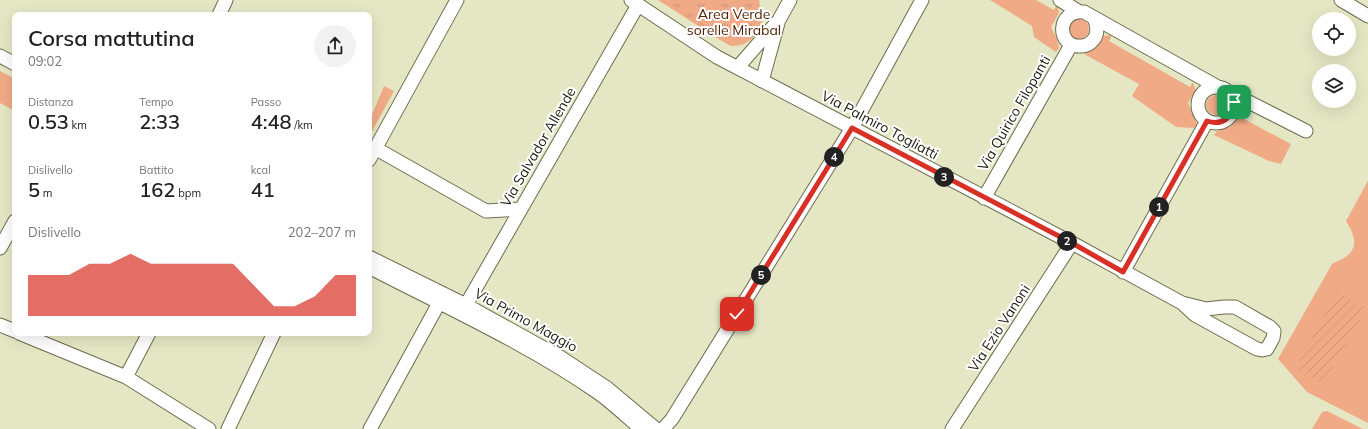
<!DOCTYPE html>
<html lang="it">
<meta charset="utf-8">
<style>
:root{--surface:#fff;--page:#f2f2f2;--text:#222;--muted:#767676;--accent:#d93025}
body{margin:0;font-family:Mulish,sans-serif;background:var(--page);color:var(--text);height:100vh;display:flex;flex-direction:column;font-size:15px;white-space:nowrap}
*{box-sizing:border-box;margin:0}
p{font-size:13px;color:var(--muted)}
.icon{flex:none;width:22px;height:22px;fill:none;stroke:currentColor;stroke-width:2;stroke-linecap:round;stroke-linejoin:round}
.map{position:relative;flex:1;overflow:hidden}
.sheet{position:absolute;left:12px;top:12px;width:360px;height:324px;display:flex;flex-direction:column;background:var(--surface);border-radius:8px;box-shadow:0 4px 16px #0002}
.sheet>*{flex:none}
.controls{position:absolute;left:1312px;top:12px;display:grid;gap:8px}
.controls a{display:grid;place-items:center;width:44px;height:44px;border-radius:50%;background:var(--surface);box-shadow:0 4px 16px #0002;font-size:20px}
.pin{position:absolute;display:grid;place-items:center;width:34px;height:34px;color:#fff;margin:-17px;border-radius:8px;box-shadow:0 2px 6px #0006}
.km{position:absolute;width:20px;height:20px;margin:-10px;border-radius:50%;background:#222;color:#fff;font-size:11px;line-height:20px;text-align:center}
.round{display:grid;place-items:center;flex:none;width:42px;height:42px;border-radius:21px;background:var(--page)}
.head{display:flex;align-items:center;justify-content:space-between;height:68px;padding:0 16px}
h1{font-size:22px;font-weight:600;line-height:30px}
.metrics{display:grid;grid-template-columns:repeat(3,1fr);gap:6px;height:68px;padding:4px 16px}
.metrics div{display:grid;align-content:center}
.metrics b{font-size:20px;font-weight:600}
.metrics small{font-size:11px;font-weight:400}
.metrics p{font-size:11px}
.chart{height:112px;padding:8px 16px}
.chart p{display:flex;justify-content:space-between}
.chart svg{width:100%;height:72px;margin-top:4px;fill:var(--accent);opacity:.7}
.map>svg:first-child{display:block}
.grass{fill:#f1aa86}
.park{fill:url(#park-tufts)}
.garden{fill:url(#garden-furrows)}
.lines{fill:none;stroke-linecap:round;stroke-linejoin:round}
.minor-casing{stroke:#6b6d4d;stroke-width:15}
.minor{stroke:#fff;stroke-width:13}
.route-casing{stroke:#fff;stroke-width:8}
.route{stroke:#d93025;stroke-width:5}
.labels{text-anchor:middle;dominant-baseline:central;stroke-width:4;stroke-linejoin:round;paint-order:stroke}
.park-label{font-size:14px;fill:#532305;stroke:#fff}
.street-label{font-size:14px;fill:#202013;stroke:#fff}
</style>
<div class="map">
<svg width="1368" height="429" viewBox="0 0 1368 429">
<defs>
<pattern id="park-tufts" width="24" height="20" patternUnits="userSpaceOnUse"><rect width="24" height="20" fill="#f1aa86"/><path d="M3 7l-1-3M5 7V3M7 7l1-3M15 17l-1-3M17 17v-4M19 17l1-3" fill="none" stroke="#ce9273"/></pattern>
<pattern id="garden-furrows" width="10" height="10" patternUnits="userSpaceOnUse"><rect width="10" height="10" fill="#f1aa86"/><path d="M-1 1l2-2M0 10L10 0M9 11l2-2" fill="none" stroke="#ce9273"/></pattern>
</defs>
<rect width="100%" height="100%" fill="#e5e7c4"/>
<path class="grass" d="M990 0H1036L1054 10 1057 4 1059 13 1051 27 1057 39 1059 48 1056 52 1034 37 1032 26Z
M1069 29a10 10 0 1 1 20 0a10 10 0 1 1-20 0Z
M1112 35 1109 41 1190 87 1193 82 1196 91 1188 103 1197 124 1194 128 1176 127 1132 96 1139 84 1084 54 1097 47 1102 36Z
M0 71 15 79V111L0 103Z
M384 86 394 91 369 137V122Z
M1206 105a10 10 0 1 1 20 0a10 10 0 1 1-20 0Z
M1247 112 1244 119 1291 144 1281 164 1269 161 1214 135 1217 131 1231 126 1239 114Z
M1368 181V423L1307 392 1278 359 1332 264C1337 261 1344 259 1348 255 1360 245 1352 231 1346 221Z
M1327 411 1363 429H1312L1322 412Z"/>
<path class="park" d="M658 0H759L763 21 752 39 742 45 731 46 720 40Z"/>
<path class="garden" d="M1337 292 1367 308 1323 384 1295 369Z"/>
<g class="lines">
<defs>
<path id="minor" d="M631 0 717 57 1072 243 1182 303 1206 309 1224 307H1235L1270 327 1274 331 1273 338 1267 349 1262 350 1257 349 1195 315 1182 303
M1060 0 1078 11
M1341 0 1368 16
M219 15 226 0
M1094 18C1097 25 1099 32 1094 39 1091 43 1086 46 1081 46 1056 48 1056 9 1084 12L1216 86
M0 56 15 64
M738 67 779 20 790 0
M762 81 778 23
M1198 105a18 18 0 1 1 36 0a18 18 0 1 1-36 0Z
M1229 92 1306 131
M375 148 486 211 521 209
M369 160 457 0
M984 198 1071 45
M0 248 15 221
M369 257 466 305 560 357 607 388 656 429
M369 267C446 307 526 343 597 392 613 403 627 417 641 429
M1123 272 1207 121
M466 305 638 5
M0 325 15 331
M19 333 126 377 209 429
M126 377 149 333
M228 429 274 333
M370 429 439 303
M663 429 672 419 852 128 922 0
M952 429 1072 243"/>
</defs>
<use href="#minor" class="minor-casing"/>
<use href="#minor" class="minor"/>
</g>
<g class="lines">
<defs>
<path id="route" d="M737 314 852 128 1072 243 1123 272 1207 121C1222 126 1233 118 1234 102"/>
</defs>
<use href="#route" class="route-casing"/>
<use href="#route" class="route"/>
</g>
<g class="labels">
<g class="park-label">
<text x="734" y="14">Area Verde<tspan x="734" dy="16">sorelle Mirabal</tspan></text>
</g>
<g class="street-label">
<text transform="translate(1014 113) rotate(-60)">Via Quirico Filopanti</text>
<text transform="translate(880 125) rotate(28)">Via Palmiro Togliatti</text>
<text transform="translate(538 147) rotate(-60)">Via Salvador Allende</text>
<text transform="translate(526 320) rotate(29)">Via Primo Maggio</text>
<text transform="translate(999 328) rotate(-57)">Via Ezio Vanoni</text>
</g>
</g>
</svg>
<div class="controls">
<a><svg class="icon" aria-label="locate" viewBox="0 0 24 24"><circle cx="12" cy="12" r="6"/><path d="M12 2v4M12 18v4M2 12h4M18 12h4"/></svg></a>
<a><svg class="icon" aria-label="layers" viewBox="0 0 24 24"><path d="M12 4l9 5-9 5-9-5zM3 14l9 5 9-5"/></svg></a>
</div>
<div class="pin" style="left:1234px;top:102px;background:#1e9e55"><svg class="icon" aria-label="arrive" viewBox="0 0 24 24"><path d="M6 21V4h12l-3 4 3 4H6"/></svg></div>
<div class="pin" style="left:737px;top:314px;background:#d93025"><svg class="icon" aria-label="check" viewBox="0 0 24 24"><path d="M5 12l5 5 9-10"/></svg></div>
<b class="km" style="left:1159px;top:207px">1</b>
<b class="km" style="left:1067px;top:241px">2</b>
<b class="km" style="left:944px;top:177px">3</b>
<b class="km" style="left:834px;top:157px">4</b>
<b class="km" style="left:761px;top:275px">5</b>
<section class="sheet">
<div class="head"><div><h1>Corsa mattutina</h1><p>09:02</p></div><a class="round"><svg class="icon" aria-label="share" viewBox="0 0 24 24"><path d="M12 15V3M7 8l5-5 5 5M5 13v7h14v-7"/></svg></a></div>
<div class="metrics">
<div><p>Distanza</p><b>0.53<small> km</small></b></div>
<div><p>Tempo</p><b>2:33</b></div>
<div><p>Passo</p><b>4:48<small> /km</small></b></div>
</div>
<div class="metrics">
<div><p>Dislivello</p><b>5<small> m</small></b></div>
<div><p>Battito</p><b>162<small> bpm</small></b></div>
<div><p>kcal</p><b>41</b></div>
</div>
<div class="chart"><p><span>Dislivello</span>202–207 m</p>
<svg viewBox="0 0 160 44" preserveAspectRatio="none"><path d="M0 44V19L10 19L20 19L30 12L40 12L50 6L60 12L70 12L80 12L90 12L100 12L110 25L120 38L130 38L140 32L150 19L160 19V44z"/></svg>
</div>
</section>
</div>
